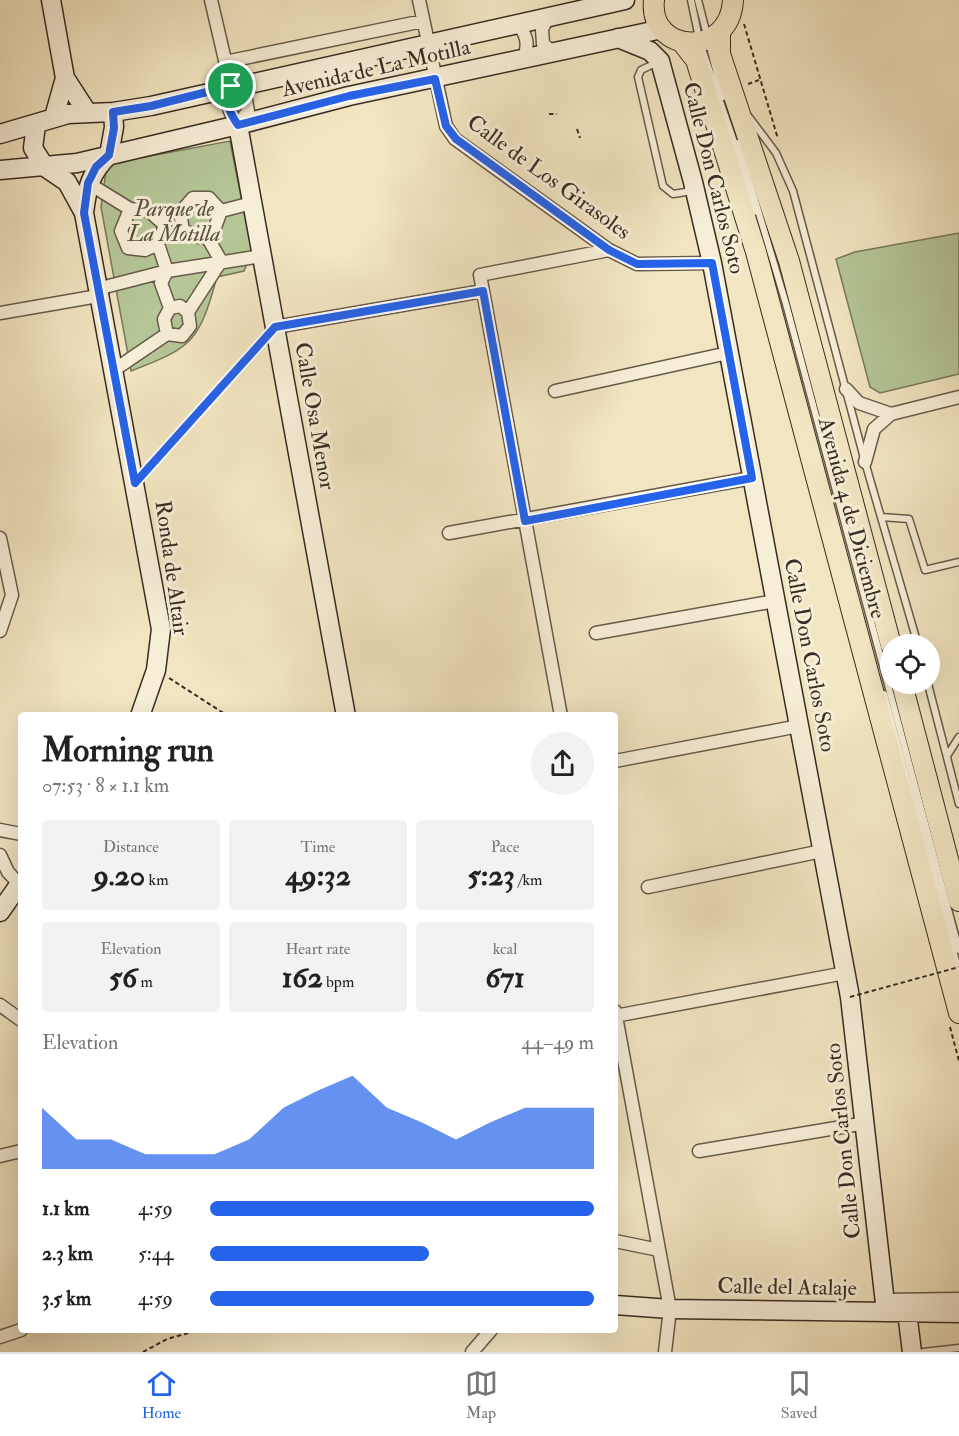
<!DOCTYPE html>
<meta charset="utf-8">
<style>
:root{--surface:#fff;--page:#f2f2f2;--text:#222;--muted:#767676;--line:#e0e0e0;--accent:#2563eb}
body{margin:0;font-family:"IM FELL Double Pica",serif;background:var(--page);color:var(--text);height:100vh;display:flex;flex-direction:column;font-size:22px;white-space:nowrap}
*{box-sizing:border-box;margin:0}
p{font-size:20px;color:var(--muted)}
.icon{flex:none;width:33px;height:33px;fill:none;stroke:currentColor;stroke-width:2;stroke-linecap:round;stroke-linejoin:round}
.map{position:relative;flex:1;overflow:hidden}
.sheet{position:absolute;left:18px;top:712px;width:600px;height:621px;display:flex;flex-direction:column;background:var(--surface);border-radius:6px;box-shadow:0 6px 24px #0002}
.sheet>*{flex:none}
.buttons{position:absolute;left:880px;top:634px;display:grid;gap:12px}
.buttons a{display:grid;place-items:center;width:60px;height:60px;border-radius:50%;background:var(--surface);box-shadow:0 6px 24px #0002;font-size:30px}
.pin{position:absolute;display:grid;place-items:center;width:51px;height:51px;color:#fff;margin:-26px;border:3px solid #fff;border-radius:50%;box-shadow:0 2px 6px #0007}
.round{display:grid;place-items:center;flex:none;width:63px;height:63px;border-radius:32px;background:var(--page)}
.head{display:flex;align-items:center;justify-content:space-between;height:102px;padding:0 24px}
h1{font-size:33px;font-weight:700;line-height:45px}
.stats{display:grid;grid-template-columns:repeat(3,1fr);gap:9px;height:102px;padding:6px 24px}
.stats div{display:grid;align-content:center;border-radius:6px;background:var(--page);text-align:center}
.stats b{font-size:30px;font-weight:700}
.stats small{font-size:16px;font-weight:400}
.stats p{font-size:16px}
.chart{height:168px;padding:12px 24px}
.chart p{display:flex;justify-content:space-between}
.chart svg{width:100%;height:108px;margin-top:6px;fill:var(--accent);opacity:.7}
ul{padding:0 24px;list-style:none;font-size:20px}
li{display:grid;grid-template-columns:96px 72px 1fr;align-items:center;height:45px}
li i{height:15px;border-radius:8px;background:var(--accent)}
.dock{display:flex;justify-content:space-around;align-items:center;height:84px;border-top:2px solid var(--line);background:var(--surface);font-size:16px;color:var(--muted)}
.dock a{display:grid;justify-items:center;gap:3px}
.dock .active{color:var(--accent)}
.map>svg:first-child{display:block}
.green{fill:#b5c697;stroke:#77795c;stroke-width:1.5}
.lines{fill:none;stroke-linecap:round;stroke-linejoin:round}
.lane-casing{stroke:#675a4a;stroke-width:9}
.street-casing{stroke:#675a4a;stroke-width:15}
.secondary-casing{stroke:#392c22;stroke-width:21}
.primary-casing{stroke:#392c22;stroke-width:22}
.path{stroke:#392c22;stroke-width:2;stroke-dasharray:4.5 3;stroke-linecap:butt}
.lane{stroke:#f7eed7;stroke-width:6}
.street{stroke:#f7eed7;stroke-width:12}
.secondary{stroke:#f7eed7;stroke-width:18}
.primary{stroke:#f2e5c1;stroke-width:20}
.path-bridge{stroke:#392c22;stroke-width:2;stroke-dasharray:4.5 3;stroke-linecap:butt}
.route-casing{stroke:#fff;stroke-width:12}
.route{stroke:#2563eb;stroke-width:8}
.labels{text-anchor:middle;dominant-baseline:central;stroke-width:6;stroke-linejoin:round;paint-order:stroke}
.street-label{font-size:22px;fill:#392c22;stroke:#f7eed7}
.park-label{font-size:22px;font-style:italic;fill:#58523f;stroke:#f7eed7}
</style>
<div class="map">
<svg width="959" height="1352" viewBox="0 0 959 1352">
<rect width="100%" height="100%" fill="#f2e5c1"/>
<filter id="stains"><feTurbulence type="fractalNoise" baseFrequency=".00333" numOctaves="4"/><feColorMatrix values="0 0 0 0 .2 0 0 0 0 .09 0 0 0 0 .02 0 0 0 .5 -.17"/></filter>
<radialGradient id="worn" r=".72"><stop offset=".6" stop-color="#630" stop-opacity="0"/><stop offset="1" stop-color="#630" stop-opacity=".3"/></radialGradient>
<path class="green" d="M230 141 252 252 244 271 217 277C199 341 194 347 131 371L101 207 107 164Z
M959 233V374L880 393 870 387 836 259 855 252Z"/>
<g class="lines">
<defs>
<path id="lane" d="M691 0 700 43 734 142 754 212
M698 0 723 97
M658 62 641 70 638 77 663 186 673 194 686 192 690 187
M749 117 776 153 793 191 865 462 918 645
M738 143 786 304 959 950
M881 517 909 519 925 570 959 562
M928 684 959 804
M884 694 959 972
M947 756 959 737
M923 1352 959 1348"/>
<path id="street" d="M211 0 231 86
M419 0 446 126 455 139 609 250 637 264 712 263
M548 18 542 29 543 44 554 53
M517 23C527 35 529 44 524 58
M225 62 423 21
M231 86 245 95 248 111 238 125C228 111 225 102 231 86Z
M88 183 130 209 149 211 165 225
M193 198H209L221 211 214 230 198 237 183 230 180 213Z
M130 209 121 231 128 248 145 250 158 244
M221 211 252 203
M165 225 158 244 167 271 161 283 170 308
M205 233 221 261
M97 289 167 271 262 256
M188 312 221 261
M0 313 98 296
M275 327 483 291
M114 370 167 334 182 336 190 326 188 312 180 306 170 308 164 319 167 334
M846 389 859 403 891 414
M555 391 728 353
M865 462 874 429 891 414 959 397
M449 533 752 478
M0 538 12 595 0 631
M596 633 775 601
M561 716 480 275 609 250
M615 761 799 726
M0 830 21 834
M0 855 8 872 19 884
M648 887 822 851
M0 1005 21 1020
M615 1011 670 1309 665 1352
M615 1016 845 973
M699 1151 866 1123
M0 1156 21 1151
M615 1241 659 1250
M885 1300 959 1299
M0 1337 21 1330
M472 1352 491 1330"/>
<path id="secondary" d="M51 0 65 78 54 117
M618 38 650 51 660 61 693 182 712 263 850 997 886 1312
M65 78 87 112
M36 125 33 148 45 167 67 182 84 213
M238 125 346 716
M0 134 68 114 113 112 151 106 625 0
M109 155C90 173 87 188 84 213L161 629 156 670 140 716
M109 155 114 127 113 112
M0 170 77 163 238 125 349 96 662 29
M0 912 21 882
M615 1305 670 1309 959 1313
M907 1312 912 1352"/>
<path id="primary" d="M654 0C648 54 730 59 733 0
M720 33V54L789 261 891 645
M681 41 696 60 756 252 959 1013
M902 684 959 901"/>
</defs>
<use href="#lane" class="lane-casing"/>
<use href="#street" class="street-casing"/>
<use href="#secondary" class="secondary-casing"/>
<use href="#primary" class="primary-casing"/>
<path class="path" d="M744 24 778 139
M748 84 759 80
M549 114H557
M577 129 580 138
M148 470 261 342
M169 678 228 716
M950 1027 959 1061
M143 1352 167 1339 199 1330"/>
<use href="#lane" class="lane"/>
<use href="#street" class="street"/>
<use href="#secondary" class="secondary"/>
<use href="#primary" class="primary"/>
<path class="path-bridge" d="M850 997 959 967"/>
</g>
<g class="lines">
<defs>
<path id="route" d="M435 79 446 126 456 139 609 250 637 264 712 263 752 478 525 521 483 291 275 327 135 483 84 213 88 183 96 167 109 155 114 128 113 112 151 106 231 86C225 102 228 111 238 125L349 96Z"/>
</defs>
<use href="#route" class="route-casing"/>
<use href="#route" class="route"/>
</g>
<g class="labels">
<g class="street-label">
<text transform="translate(376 68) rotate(-13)">Avenida de La Motilla</text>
<text transform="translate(549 177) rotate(36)">Calle de Los Girasoles</text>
<text transform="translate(714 178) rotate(76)">Calle Don Carlos Soto</text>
<text transform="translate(315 416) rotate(80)">Calle Osa Menor</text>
<text transform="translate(852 518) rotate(75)">Avenida 4 de Diciembre</text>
<text transform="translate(172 568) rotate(82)">Ronda de Altair</text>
<text transform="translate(810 655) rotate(79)">Calle Don Carlos Soto</text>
<text transform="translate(843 1141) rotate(-96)">Calle Don Carlos Soto</text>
<text transform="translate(787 1287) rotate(1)">Calle del Atalaje</text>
</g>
<g class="park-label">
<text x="174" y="209">Parque de<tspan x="174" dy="25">La Motilla</tspan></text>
</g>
</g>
<rect width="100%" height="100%" filter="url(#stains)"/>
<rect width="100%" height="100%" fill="url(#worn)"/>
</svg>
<div class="buttons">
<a><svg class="icon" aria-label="locate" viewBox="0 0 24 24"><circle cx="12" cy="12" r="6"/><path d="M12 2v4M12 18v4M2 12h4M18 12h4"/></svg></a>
</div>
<div class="pin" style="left:231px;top:86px;background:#1e9e55"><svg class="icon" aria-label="arrive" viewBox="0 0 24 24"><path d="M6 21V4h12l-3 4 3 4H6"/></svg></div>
<section class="sheet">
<div class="head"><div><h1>Morning run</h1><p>07:53 · 8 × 1.1 km</p></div><a class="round"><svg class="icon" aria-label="share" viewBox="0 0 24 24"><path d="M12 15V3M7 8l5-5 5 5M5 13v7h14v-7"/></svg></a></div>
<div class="stats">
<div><p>Distance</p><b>9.20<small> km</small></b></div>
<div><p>Time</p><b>49:32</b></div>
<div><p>Pace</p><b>5:23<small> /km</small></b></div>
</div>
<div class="stats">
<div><p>Elevation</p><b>56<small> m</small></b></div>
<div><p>Heart rate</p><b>162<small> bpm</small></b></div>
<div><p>kcal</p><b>671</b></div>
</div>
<div class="chart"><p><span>Elevation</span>44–49 m</p>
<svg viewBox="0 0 160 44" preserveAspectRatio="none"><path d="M0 44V19L10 32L20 32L30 38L40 38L50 38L60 32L70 19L80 12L90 6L100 19L110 25L120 32L130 25L140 19L150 19L160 19V44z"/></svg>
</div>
<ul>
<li><b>1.1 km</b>4:59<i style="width:100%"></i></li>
<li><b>2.3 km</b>5:44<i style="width:57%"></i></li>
<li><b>3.5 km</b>4:59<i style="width:100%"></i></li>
</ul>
</section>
</div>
<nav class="dock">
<a class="active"><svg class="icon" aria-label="home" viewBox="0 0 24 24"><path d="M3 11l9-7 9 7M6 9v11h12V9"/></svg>Home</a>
<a><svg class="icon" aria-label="map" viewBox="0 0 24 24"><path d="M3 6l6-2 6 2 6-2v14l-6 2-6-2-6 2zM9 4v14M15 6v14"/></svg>Map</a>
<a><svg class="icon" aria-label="saved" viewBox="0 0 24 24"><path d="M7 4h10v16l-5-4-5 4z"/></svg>Saved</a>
</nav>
